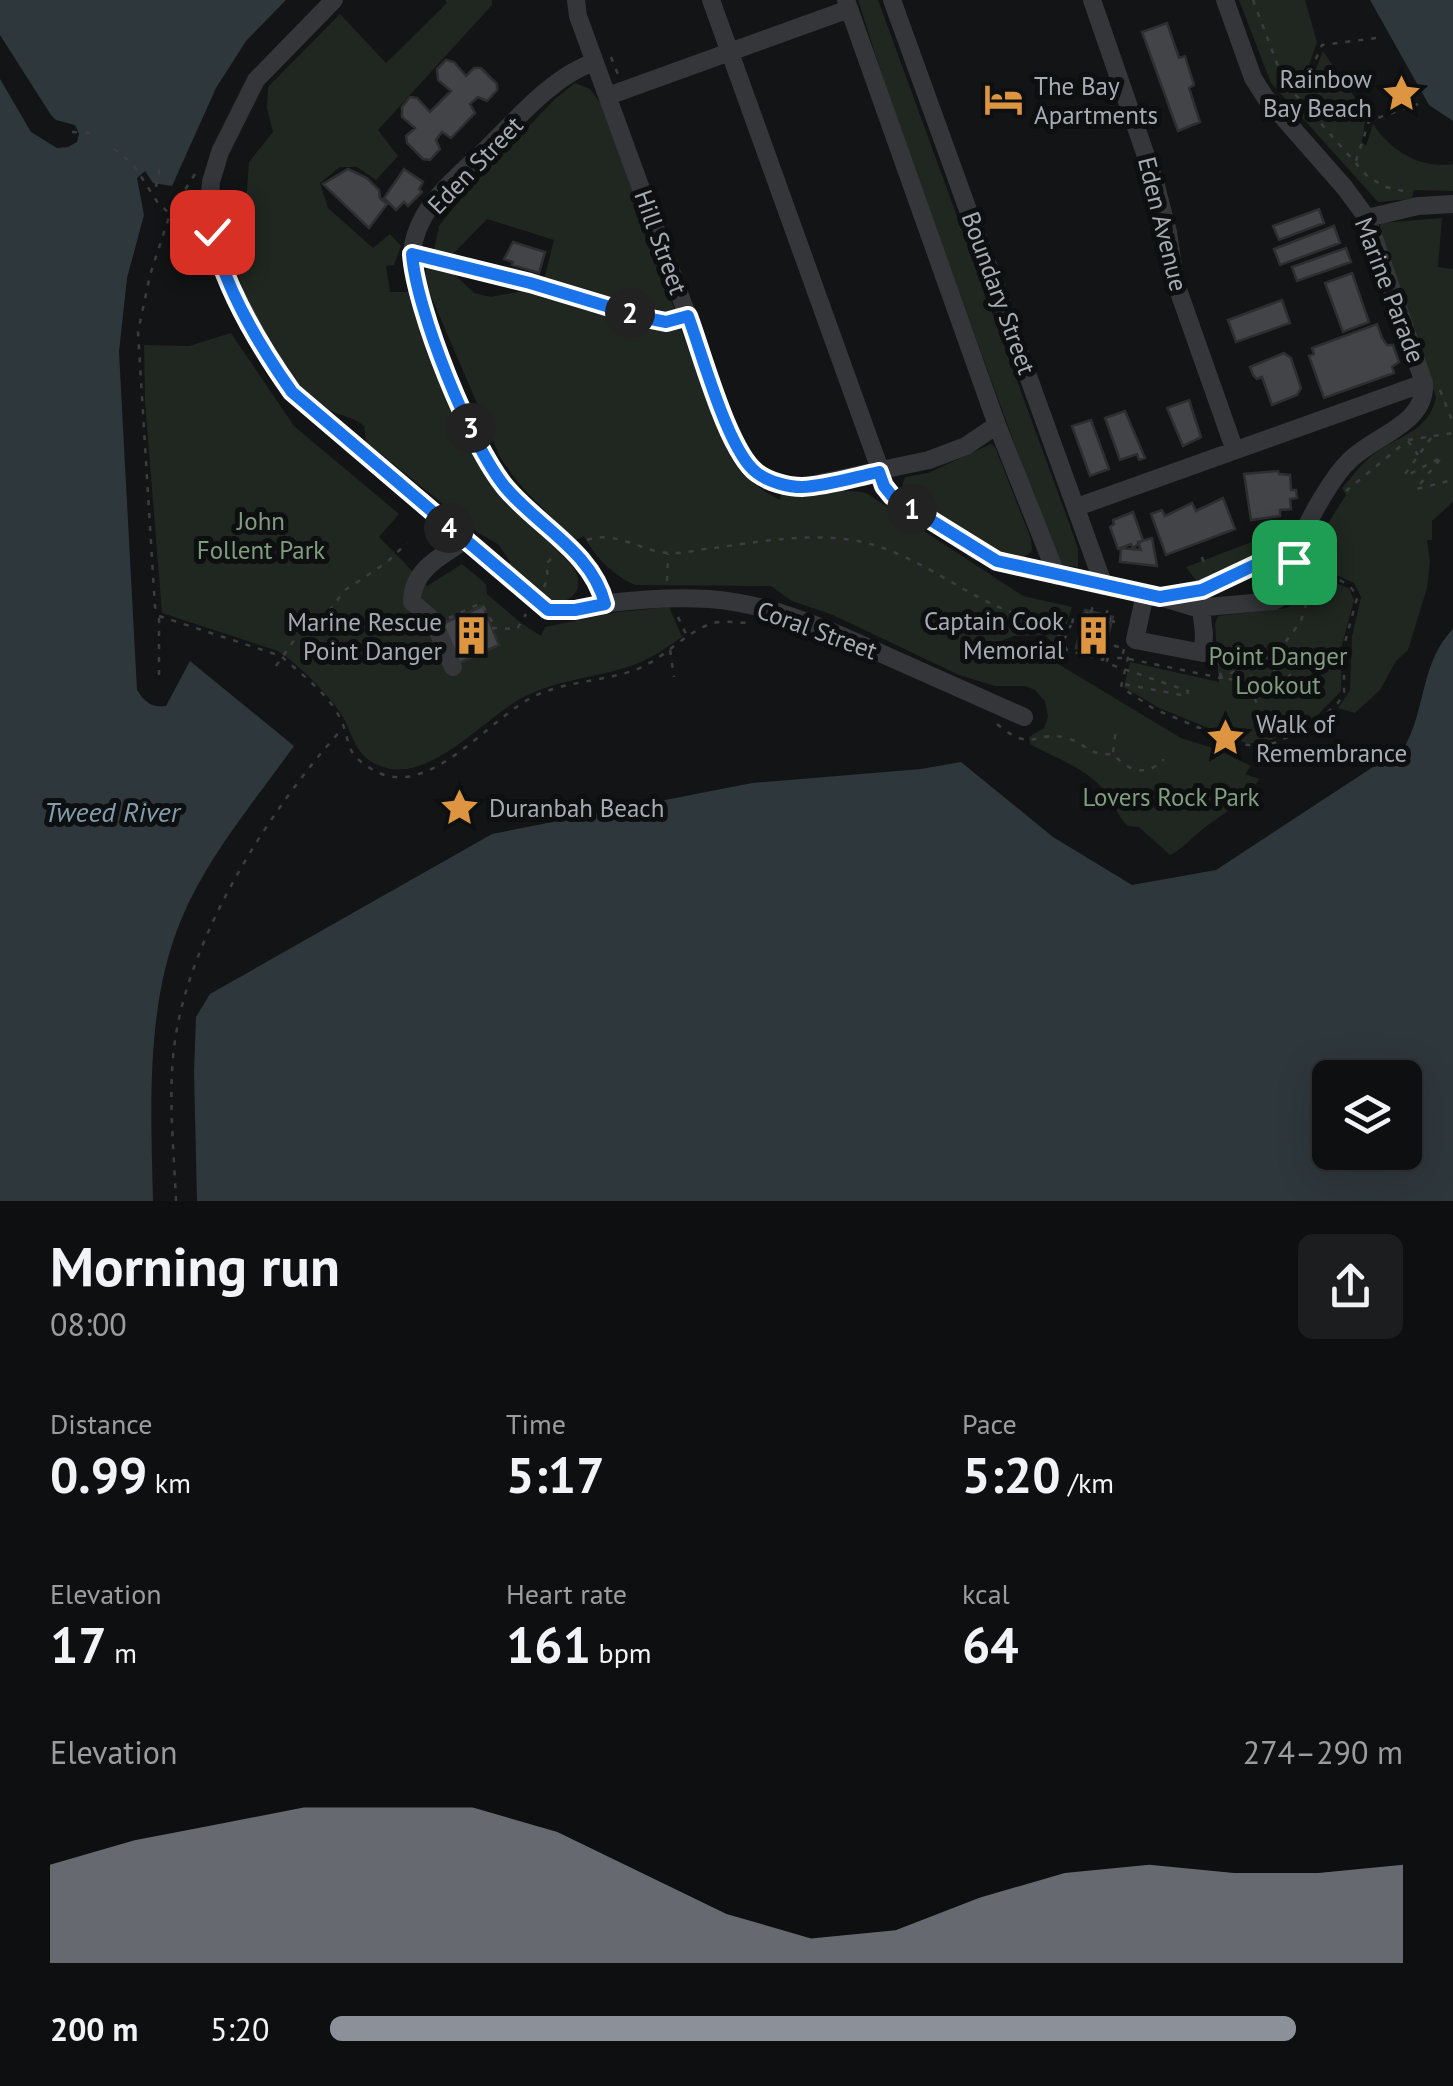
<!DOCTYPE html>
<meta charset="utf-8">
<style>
:root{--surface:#0e0f10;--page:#1c1d1e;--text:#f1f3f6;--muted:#9b9c9f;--line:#2e2f30;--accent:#8c9099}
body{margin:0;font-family:"PT Sans",sans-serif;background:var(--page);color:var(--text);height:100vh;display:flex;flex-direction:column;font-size:38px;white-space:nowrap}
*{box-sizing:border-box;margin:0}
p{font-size:32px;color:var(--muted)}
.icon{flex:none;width:55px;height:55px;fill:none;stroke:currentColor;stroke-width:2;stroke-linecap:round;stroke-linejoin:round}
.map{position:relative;height:1201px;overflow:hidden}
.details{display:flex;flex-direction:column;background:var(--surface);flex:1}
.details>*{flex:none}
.tools{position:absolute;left:1312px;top:1060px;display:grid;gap:20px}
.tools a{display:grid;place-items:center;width:110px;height:110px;border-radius:15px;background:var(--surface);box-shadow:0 10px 40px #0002,0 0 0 2px var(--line);font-size:50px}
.pin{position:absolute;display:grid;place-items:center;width:85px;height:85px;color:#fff;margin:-42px;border-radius:20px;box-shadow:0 5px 15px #0006}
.km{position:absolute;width:50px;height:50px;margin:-25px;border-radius:50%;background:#222;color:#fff;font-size:28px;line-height:50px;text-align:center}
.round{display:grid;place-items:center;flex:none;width:105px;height:105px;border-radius:15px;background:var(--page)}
.head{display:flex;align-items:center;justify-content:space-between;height:170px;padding:0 50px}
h1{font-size:55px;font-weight:800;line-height:75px}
.metrics{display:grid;grid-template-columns:repeat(3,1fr);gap:15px;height:170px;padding:10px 50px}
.metrics div{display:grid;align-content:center}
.metrics b{font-size:50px;font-weight:800}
.metrics small{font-size:28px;font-weight:400}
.metrics p{font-size:28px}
.chart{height:280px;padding:20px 50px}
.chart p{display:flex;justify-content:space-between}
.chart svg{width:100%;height:180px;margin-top:10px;fill:var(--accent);opacity:.7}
ul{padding:0 50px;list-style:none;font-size:32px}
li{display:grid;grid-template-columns:160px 120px 1fr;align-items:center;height:75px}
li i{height:25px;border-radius:12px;background:var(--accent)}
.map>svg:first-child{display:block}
.green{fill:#202720}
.water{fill:#2e373c;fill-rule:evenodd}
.pier{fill:#131415}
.building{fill:#424448;stroke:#2e2e31;stroke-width:2.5}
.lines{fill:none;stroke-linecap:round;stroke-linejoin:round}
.path{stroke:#3b3d40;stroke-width:2.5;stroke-dasharray:5 8;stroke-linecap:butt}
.minor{stroke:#353639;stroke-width:18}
.route-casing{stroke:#fff;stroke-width:20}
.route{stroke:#1a73e8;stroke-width:12}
.labels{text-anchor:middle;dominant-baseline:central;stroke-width:10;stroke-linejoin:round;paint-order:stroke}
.poi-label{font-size:25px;fill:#a6acb4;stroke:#0e0f10;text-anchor:end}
.street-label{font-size:25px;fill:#a6acb4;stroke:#0e0f10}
.park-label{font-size:25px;fill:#819d7f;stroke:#0e0f10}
.water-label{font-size:28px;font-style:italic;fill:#819dac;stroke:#0e0f10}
</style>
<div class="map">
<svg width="1453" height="1201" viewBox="0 0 1453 1201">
<rect width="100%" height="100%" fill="#131415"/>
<path class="green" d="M445 0H492V5L378 130 398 156 376 180 357 167H340L320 183 328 208 373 248 390 234 401 246 394 265 386 266 390 292H410L460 410 468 446 479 465 500 494 572 565C586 586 576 601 552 604L502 563H511L499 545 479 533 366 442 364 426C351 415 334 415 321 406 275 374 243 295 227 243L245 215 249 162 273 132 267 108 268 87 340 14 386 63 447 3Z
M858 0H878L1072 531 1078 549V567L1062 565 1055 555 896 119Z
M1239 0H1305L1317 42 1309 65 1315 71 1323 51 1366 114 1362 142 1366 146 1373 124C1391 151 1420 169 1453 164V191L1414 190 1412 199 1378 202 1271 83Z
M575 83 590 89 603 106 676 314 666 317 543 283 554 240 487 219 448 259 433 255 439 226 465 193 555 99Z
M1442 218 1438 267 1453 269V502L1432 521V540H1427L1430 562 1427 588 1408 650 1396 661 1380 690 1355 713 1338 708 1350 690 1352 636 1361 597 1354 583 1317 567 1312 558 1316 542 1346 495 1342 488C1354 474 1365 459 1381 449 1405 434 1430 428 1436 397L1378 232 1381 223Z
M439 268 454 274 474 293 491 297 522 291 594 313 681 330 729 455C743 478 758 488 780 500L781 494C810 497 837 486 866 493L1023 596 1072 607 1059 650 1045 635 1014 636 1001 641 1024 645 1040 653 1181 738 1216 749 1251 766 1245 774 1259 779C1245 803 1224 812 1203 829 1191 838 1184 848 1170 855L1139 827 1128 826C1115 813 1116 804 1106 792 1082 765 1060 761 1030 744L1029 737 1044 728 1048 717 1045 701 1035 690 1025 686H995L959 675 833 615 792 601 771 586 635 585C614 576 594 556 584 536L576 540C548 514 520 489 500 457L425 282 426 269Z
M231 333 294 426 399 514 379 537 427 586 462 564 486 584 487 594 521 623 541 636 545 627 618 612 669 607 682 637C670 645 657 655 643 661 600 680 552 677 512 704 477 727 423 786 378 765 352 754 353 730 339 711 323 689 300 666 278 651L162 613 145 402 144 345 189 346Z
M991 444 995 447 1031 539 1032 551 1023 558 988 548 903 495 901 490 905 477 928 473Z
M1299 524C1287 554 1226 570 1197 582L1186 567Z
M1314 575 1349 588 1354 600 1342 645 1341 691 1307 726 1262 743H1246L1159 708 1124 687 1130 662 1219 682 1215 624 1218 616 1286 608 1302 597Z"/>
<path class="water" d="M0 0H286L246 41 216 88 172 186 153 183 145 171 137 178 144 215 127 278 119 352 137 690C145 702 151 708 166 706L190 661 294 746C254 802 207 857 181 920 145 1007 151 1109 153 1201H0Z
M1370 0H1453V121L1429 105Z
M1453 629V1201H197L194 1072 196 1017 210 994 492 834 752 783 921 769 961 762 1053 837 1132 885 1216 870 1405 746C1426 708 1421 661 1453 629ZM1330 1078H1405V1152H1330Z"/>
<path class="pier" d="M0 35 51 115 56 120 75 125 79 134 77 142 68 147 57 148 31 132 0 79Z"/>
<path class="building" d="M1167 23 1179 58 1185 56 1194 85 1189 88 1200 122 1178 131 1142 32Z
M446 60 454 62 466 76 474 68H481L497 84V90L487 101 478 97 470 104 475 113 451 138 442 132 436 140 440 149 430 160 423 159 407 143 406 136 415 128 402 117V107L410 97 417 98 430 112 451 91 438 80 437 69Z
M348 169 367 178 379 190 380 198 387 204 369 228 323 184Z
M404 169 423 182 419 189 422 192 408 206 404 202 396 210 384 198Z
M1319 209 1324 223 1279 240 1273 226Z
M1334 226 1340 243 1280 265 1274 249Z
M513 242 545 252 539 273 512 265 513 262 504 259Z
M1346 248 1351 262 1297 281 1292 267Z
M1352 273 1369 322 1343 332 1325 283Z
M1282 300 1290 323 1236 342 1228 320Z
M1377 324 1382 338 1387 345H1393L1399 362 1392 367 1394 373 1324 398 1309 356 1314 354 1312 348Z
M1284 353 1291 358 1301 388 1297 395 1272 405 1262 377 1257 379 1253 375 1250 367Z
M1189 400 1201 437 1183 446 1167 408Z
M1125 411 1145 458 1139 460 1137 454 1120 460 1105 418Z
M1091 420 1109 469 1090 476 1072 426Z
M1278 471 1279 474 1290 475 1291 490H1296L1297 498 1290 499 1291 509 1280 510V516L1251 520 1244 474Z
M1223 498 1235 529 1166 555 1151 514 1162 510 1165 516 1192 503 1196 511Z
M1133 512 1143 540 1133 548 1131 544 1118 549 1110 527 1114 524 1113 520Z
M1152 538 1157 566 1120 562 1121 548 1141 550 1138 542Z
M483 606 499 645 459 663 442 624Z
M1085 610 1113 617 1103 655 1076 648Z"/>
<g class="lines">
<path class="path" d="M1253 0 1278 66 1294 93 1368 177 1386 187 1407 192
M611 57 619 77
M1295 92 1311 70 1322 45 1376 38
M72 132 91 133
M114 149 133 164 158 203 170 214
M1356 161 1369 121 1418 104
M195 174 170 214 150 275 138 332 155 607 159 616 281 656C300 673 327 693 339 716 353 743 341 752 375 771 432 801 492 713 539 694 570 681 604 681 635 670 663 660 685 632 713 623 725 620 740 623 751 623
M156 187 160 167
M1440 390 1453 423
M1431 438 1405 474 1406 476 1442 457 1416 489 1453 480
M1408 440 1453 433
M1408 441 1418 455
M1346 491 1402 445
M587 540C616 530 640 551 668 553 683 554 700 549 714 548 764 541 817 531 867 543 942 563 989 623 1072 624L1074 614
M1202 557 1205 568
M667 581 668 554
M544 587 548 577 546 564 555 555
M1091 612 1093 606
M1081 614 1084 615
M1106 615 1108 609
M678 617 687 636
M159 618V677
M449 618 481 603 494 625
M1112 621 1115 622
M1052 624 1067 650 1103 660 1107 644 1123 648
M492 628 517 629 526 614
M1064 640 1071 625
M1124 649 1122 657 1128 658 1121 687 1154 709 1231 741 1248 745 1274 743 1311 727 1338 703 1344 692V646L1357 598C1352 581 1331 577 1316 572
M670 650 674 677
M1269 656 1247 681 1274 743
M1122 658H1108L1106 663 1188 691 1187 696 1123 684
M1129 659 1221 678 1281 648 1301 621 1309 595
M1218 660 1221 678 1247 681 1275 676
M1274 673a8 8 0 1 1 16 0a8 8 0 1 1-16 0Z
M276 666 297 636 321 621 345 590 386 563 407 543
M997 724C1033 755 1036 729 1067 738 1087 744 1088 756 1113 754 1128 771 1146 778 1164 759
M1113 752 1116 729
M176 1201C174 1151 168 1098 174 1048 187 938 269 810 342 729"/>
<path class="minor" d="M334 0 256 80 220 152 211 182 209 208 219 263 275 369 292 392 548 610C569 613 588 606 609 603 642 599 676 597 709 599 776 604 837 633 898 661 940 680 982 698 1024 717
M576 0 578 16 728 427 742 456 756 473 775 482 801 487 929 460 966 446 997 425
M711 0 881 472
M846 0 997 425 1057 576
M892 0 1104 586
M1092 0 1155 182 1168 232 1175 281 1234 448
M595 62C551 76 513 124 479 156 450 183 415 211 412 254 408 295 479 458 508 490 541 526 592 554 605 604
M608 96 849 9
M1367 218 1418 206 1453 204
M412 253 530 283 646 318 666 322 688 316
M879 472 883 486 892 496 979 552 1003 562 1160 597 1196 608 1274 601 1294 590C1301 576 1296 560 1300 544 1304 525 1333 477 1347 463 1371 436 1427 425 1424 383L1367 218 1345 188 1265 97 1253 78 1225 0
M1077 507 1424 383
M1190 593 1278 555 1291 559 1297 571
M1145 594 1135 640 1203 653 1204 634 1199 591
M453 667 433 620 412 602C412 570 440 557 464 541"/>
</g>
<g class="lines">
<defs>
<path id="route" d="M212 232C225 289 258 344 292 392L548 610H575L605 604C592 552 539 527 506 488 470 445 416 310 412 254L530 283 646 318 666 322 688 316C702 353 728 452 757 473 769 482 788 487 802 487 827 486 855 477 879 472L884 486 892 496 997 561 1160 597 1202 590 1276 555H1284L1294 562"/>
</defs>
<use href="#route" class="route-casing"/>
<use href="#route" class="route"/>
</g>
<defs>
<symbol id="sight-bare" viewBox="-9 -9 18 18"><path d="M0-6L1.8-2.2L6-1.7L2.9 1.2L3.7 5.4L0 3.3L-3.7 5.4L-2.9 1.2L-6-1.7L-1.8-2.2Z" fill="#de9542" stroke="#0e0f10" stroke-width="2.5" paint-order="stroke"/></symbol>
<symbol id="hotel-bare" viewBox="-9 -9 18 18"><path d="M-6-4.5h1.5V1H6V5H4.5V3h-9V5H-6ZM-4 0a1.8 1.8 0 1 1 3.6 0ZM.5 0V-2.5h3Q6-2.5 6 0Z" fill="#de9542" stroke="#0e0f10" stroke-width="2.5" paint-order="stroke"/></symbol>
<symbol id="building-bare" viewBox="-9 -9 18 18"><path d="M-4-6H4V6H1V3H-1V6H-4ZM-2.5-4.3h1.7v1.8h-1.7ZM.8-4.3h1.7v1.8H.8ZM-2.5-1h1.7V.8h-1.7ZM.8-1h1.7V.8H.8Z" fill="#de9542" stroke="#0e0f10" stroke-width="2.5" paint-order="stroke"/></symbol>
</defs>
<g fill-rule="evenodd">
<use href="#sight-bare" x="1374" y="66" width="55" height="55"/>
<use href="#hotel-bare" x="976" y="72" width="55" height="55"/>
<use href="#building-bare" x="1066" y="608" width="55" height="55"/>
<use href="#building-bare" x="444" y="608" width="55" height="55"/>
<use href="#sight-bare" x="1198" y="710" width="55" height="55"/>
<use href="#sight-bare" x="432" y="780" width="55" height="55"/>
</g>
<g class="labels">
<g class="poi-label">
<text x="1372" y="79">Rainbow<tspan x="1372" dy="29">Bay Beach</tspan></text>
<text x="1034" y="86" text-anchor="start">The Bay<tspan x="1034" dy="29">Apartments</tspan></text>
<text x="1064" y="621">Captain Cook<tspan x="1064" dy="29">Memorial</tspan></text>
<text x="442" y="622">Marine Rescue<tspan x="442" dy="29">Point Danger</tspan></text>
<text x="1256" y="724" text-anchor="start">Walk of<tspan x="1256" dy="29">Remembrance</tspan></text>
<text x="489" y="808" text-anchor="start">Duranbah Beach</text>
</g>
<g class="street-label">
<text transform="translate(475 165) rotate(-46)">Eden Street</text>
<text transform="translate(1163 224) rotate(76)">Eden Avenue</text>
<text transform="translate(661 242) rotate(70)">Hill Street</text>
<text transform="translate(1390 290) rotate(69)">Marine Parade</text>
<text transform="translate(999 293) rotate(70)">Boundary Street</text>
<text transform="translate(817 630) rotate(20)">Coral Street</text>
</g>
<g class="park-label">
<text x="261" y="521">John<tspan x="261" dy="29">Follent Park</tspan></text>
<text x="1278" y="656">Point Danger<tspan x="1278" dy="29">Lookout</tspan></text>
<text x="1171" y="797">Lovers Rock Park</text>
</g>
<g class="water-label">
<text x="112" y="811">Tweed River</text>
</g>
</g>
</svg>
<div class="tools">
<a><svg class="icon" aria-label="layers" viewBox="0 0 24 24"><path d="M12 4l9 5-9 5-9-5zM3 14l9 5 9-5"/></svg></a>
</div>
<div class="pin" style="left:1294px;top:562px;background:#1e9e55"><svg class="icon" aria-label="arrive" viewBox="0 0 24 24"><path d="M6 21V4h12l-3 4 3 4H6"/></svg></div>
<div class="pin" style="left:212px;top:232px;background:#d93025"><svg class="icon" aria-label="check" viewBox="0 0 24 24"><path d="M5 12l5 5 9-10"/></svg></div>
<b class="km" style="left:912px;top:509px">1</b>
<b class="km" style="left:630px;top:313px">2</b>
<b class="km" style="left:471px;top:428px">3</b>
<b class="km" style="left:449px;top:528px">4</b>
</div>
<section class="details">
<div class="head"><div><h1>Morning run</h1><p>08:00</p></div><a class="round"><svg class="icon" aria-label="share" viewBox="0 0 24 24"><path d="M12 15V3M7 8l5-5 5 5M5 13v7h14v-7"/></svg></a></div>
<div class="metrics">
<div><p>Distance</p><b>0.99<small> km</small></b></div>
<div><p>Time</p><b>5:17</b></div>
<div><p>Pace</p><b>5:20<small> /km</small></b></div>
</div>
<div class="metrics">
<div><p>Elevation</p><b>17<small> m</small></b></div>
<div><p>Heart rate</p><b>161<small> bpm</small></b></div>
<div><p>kcal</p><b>64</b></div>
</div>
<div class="chart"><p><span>Elevation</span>274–290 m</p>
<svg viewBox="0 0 160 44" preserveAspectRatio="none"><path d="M0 44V20L10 14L20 10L30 6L40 6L50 6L60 12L70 22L80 32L90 38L100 36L110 28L120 22L130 20L140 22L150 22L160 20V44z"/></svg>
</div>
<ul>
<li><b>200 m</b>5:20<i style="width:90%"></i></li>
</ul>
</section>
